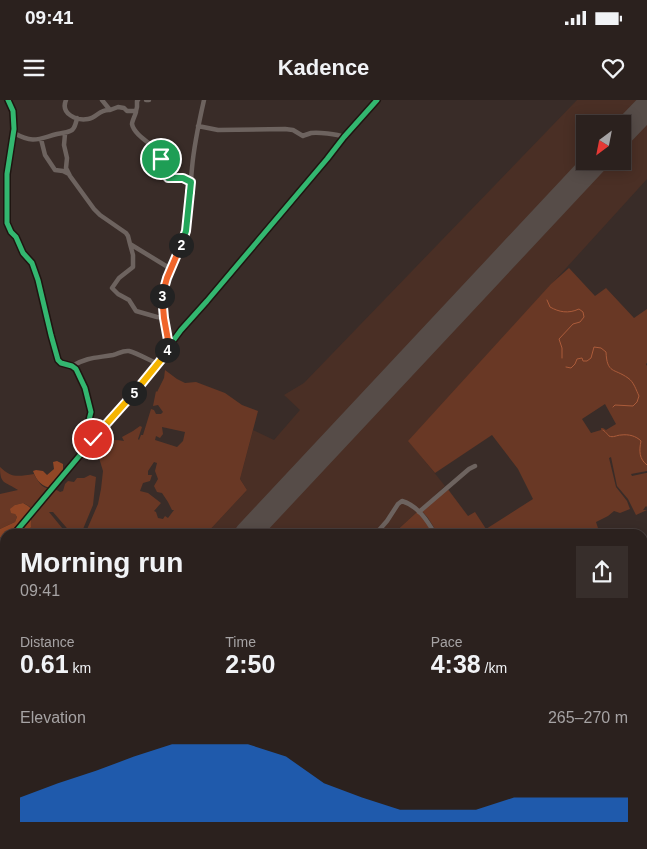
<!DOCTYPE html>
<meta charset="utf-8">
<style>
:root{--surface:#2b211e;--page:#372e2b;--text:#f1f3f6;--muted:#a6a3a4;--line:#473e3c;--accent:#1a73e8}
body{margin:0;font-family:Arial,sans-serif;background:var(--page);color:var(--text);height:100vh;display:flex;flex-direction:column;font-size:19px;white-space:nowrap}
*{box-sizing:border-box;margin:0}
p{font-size:16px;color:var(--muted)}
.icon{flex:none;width:28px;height:28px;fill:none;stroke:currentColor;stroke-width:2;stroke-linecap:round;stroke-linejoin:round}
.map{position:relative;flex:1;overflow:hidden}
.drawer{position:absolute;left:0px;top:429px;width:648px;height:321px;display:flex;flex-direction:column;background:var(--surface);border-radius:15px 15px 0 0;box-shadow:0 2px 12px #0003,0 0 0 1px var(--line)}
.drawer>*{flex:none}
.needle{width:32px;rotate:212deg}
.buttons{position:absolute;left:576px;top:15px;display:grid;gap:10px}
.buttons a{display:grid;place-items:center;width:55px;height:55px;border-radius:0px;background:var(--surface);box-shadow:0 2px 12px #0003,0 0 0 1px var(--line);font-size:25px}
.pin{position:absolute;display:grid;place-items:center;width:42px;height:42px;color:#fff;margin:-21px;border:2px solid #fff;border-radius:50%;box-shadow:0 1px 5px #0007}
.km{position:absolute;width:25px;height:25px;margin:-12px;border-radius:50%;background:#222;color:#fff;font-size:14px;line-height:25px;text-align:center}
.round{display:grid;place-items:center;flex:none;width:52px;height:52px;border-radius:0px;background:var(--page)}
.overview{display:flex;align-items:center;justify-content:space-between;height:85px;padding:0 20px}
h1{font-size:28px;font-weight:800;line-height:38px}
.stats{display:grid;grid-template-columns:repeat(3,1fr);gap:8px;height:85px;padding:5px 20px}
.stats div{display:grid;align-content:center}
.stats b{font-size:25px;font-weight:800}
.stats small{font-size:14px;font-weight:400}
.stats p{font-size:14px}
.chart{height:140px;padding:10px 20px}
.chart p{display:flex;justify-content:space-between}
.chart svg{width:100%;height:90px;margin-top:5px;fill:var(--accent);opacity:.7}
.status{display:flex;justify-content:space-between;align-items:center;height:35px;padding:0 25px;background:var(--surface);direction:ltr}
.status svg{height:14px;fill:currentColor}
header{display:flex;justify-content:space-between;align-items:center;height:65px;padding:0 20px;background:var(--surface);font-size:22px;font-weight:800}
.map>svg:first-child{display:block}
.built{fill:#4a2f25;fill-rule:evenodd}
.green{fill:#693825;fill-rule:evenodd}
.forest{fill:#914726}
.water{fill:#ab5b3a}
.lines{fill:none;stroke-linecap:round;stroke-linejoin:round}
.stream{stroke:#ab5b3a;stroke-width:1}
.runway{stroke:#564c48;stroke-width:25}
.minor{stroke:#6d635f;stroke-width:4.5}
.trunk{stroke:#77645e;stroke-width:8}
.cycleway-casing{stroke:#1f1511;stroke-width:8}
.cycleway{stroke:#33b770;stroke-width:5}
.split-1-casing{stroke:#fff;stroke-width:10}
.split-2-casing{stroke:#fff;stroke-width:10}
.split-3-casing{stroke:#fff;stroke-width:10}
.split-4-casing{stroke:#fff;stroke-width:10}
.split-5-casing{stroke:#fff;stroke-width:10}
.split-6-casing{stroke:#fff;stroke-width:10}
.split-1{stroke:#22a559;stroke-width:6}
.split-2{stroke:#22a559;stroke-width:6}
.split-3{stroke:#f0652b;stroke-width:6}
.split-4{stroke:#f0652b;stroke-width:6}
.split-5{stroke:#f5b400;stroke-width:6}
.split-6{stroke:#f5b400;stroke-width:6}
</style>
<div class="status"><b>09:41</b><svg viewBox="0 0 49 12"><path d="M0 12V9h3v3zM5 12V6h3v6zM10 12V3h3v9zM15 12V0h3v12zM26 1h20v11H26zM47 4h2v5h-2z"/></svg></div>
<header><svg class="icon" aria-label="menu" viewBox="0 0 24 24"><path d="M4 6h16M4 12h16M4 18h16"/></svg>Kadence<svg class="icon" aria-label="heart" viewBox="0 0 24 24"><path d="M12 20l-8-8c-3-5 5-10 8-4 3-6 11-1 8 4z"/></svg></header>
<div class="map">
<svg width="647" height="749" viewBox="0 0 647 749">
<rect width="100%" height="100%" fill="#392c28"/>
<path class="built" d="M577 0H647V79L409 341 445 386 393 434H206L247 390 240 379 253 330 274 340 300 310 284 295 304 283ZM585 24H622V61H585Z"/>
<path class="green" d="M569 168 595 196 606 188 634 218 647 209V263L646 264 647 266V371L631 374 632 376 646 373H647V407L646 406 643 410H647L636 415 628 399 617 386 611 357 609 358 616 387 627 401 630 409 620 413 614 411 608 416 596 422 600 434H438L428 418 421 410 447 388 468 416 475 412 486 429 533 399 518 369 492 335 435 373 408 341 551 184ZM605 304 616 324 606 330 603 328H601V330L591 333 582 319Z
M165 270 177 279 185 283 196 282 225 293 242 305 258 311 240 379 247 390 206 434H85L98 404 101 389 103 371 96 348 97 344C106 340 114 339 124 341L122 337 133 331 140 326 142 327 138 339 139 340 141 335H143L151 309 154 310 156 314H161L163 312 158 305 153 306 156 291 157 292 164 278ZM162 327 185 332 183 341 177 347 155 340 156 336 160 338 163 334ZM154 362 157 363 155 371 158 379 154 386 157 392 162 393 168 402 172 410H174L168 418 165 416 163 419 158 418 156 412 154 411 161 403 148 393 140 391 143 383 150 381 152 375H148V371Z
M0 367C12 379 19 376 34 374 36 378 40 385 44 387 50 390 55 388 60 392L63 391 65 384 68 381 74 382 77 378H84L90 375 96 377 93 405 81 434H72L53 412H49L67 434H5V449L0 442V437H2L5 431C10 430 16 432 21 430 29 426 37 416 30 407 29 406 24 403 23 403L15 405V414L17 417 15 422 0 429V394L18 390C5 381 0 385 0 367Z
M417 412 426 421 434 434H393Z
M642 435 647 443V509L642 510Z"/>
<path class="forest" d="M57 361 63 364V370L53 389C42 386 37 382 33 371L36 370 43 371 47 375 54 369 53 362Z
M23 403C39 411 29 415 31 427L25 432C19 429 11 430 5 431L2 437H0V429L15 422 17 417 15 414 11 413 10 409 15 405Z"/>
<path class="water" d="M0 621 5 622V690L0 687Z
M160 745H318L323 749H164Z"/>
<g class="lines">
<path class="stream" d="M547 200 550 207C559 212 568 214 579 209L583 212 584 217 580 222 573 224 559 239 562 248V258
M566 267 571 268 575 264 577 259 582 258 583 261H587L591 258 594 247 601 248 606 252C607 274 614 268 628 278 634 282 636 290 639 296L637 302 633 306 615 305 613 307
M603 330C604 330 608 335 609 336 613 338 617 335 621 335 629 334 636 336 641 341 639 351 639 359 647 365"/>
<path class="runway" d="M622 33 647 7
M247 434 596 61"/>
<path class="minor" d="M8 0 13 11 14 29 7 74V123L11 132 16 137 23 153 32 163 38 180 51 235 58 260 61 263 72 266 76 269 85 288 91 312 87 328 88 333 91 342
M66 0C60 14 77 21 88 19 97 18 99 9 110 10
M102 0 110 10 118 7 124 8 127 11H136V12C135 16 132 21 132 24 134 35 152 44 158 51L165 74 168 78H183L191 82
M146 0H149
M136 11 137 7V1L138 0
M198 26 218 30 285 29 293 30 303 36C305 35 308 34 311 33 318 32 337 34 344 37
M14 33C34 44 38 39 57 34 70 31 74 34 77 18
M65 34 64 45 67 58 66 68 70 76 94 109 100 115 126 133 128 136 130 144 171 169
M41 39 45 55 55 70 63 71 69 74
M130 144 133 155V167L119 178 112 188 118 194 129 200 136 211 157 217 164 218
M167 248C169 230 161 213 162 194 163 182 171 170 176 159 180 150 184 139 186 129 190 109 190 89 192 68 194 45 199 22 204 0
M72 266C88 257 96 258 113 255 118 254 123 250 129 251 137 253 149 260 158 264
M419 412 469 369 475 366
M14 434 91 342 133 295 165 255 167 249 181 230 207 201 327 59 344 37 377 0
M374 434 380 429 387 421 398 404 402 401C418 406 427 420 435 434
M0 451 5 445
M642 508 647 507
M0 548 5 556
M642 580 647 579
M642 631 647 630
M642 704 647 703
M600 745 608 749"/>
<path class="trunk" d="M642 513 647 512
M0 579 5 578"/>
<defs>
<path id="cycleway" d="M8 0 13 11 14 29 7 74V123L11 132 16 137 23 153 32 163 38 180 51 235 58 260 61 263 72 266 76 269 85 288 91 312 87 328 88 333 91 342
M14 434 91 342 133 295 165 255 167 249 181 230 207 201 327 59 344 37 377 0"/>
</defs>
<use href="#cycleway" class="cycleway-casing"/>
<use href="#cycleway" class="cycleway"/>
</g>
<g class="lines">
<defs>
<path id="split-1" d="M161 59 165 74 168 78H183L191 82 190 92"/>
<path id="split-2" d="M181 145 186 131 190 92"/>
<path id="split-3" d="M162 196 167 178 181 145"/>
<path id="split-4" d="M162 196 164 218 168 240 167 250"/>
<path id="split-5" d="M134 293 165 255 167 250"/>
<path id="split-6" d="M93 339 134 293"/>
</defs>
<use href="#split-1" class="split-1-casing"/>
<use href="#split-2" class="split-2-casing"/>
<use href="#split-3" class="split-3-casing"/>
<use href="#split-4" class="split-4-casing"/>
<use href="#split-5" class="split-5-casing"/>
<use href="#split-6" class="split-6-casing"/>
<use href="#split-1" class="split-1"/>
<use href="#split-2" class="split-2"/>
<use href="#split-3" class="split-3"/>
<use href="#split-4" class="split-4"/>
<use href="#split-5" class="split-5"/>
<use href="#split-6" class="split-6"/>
</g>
</svg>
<div class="buttons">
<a><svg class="needle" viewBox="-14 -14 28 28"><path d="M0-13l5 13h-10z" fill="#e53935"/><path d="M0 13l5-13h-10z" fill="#a6a3a4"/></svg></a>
</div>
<div class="pin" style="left:161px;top:59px;background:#1e9e55"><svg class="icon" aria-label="arrive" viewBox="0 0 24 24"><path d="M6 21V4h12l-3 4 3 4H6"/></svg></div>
<div class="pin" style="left:93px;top:339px;background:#d93025"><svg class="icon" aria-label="check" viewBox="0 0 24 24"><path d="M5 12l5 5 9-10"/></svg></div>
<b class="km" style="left:181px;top:145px">2</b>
<b class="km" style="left:162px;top:196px">3</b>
<b class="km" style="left:167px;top:250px">4</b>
<b class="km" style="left:134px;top:293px">5</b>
<section class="drawer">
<div class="overview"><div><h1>Morning run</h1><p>09:41</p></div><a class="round"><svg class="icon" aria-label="share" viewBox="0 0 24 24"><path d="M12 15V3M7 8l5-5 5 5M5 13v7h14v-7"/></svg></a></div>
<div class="stats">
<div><p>Distance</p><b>0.61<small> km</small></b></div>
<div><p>Time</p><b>2:50</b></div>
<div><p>Pace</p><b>4:38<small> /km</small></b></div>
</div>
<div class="chart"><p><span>Elevation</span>265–270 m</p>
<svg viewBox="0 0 160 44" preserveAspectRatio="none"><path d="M0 44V32L10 25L20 19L30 12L40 6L50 6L60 6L70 12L80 25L90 32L100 38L110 38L120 38L130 32L140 32L150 32L160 32V44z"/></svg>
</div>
</section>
</div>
